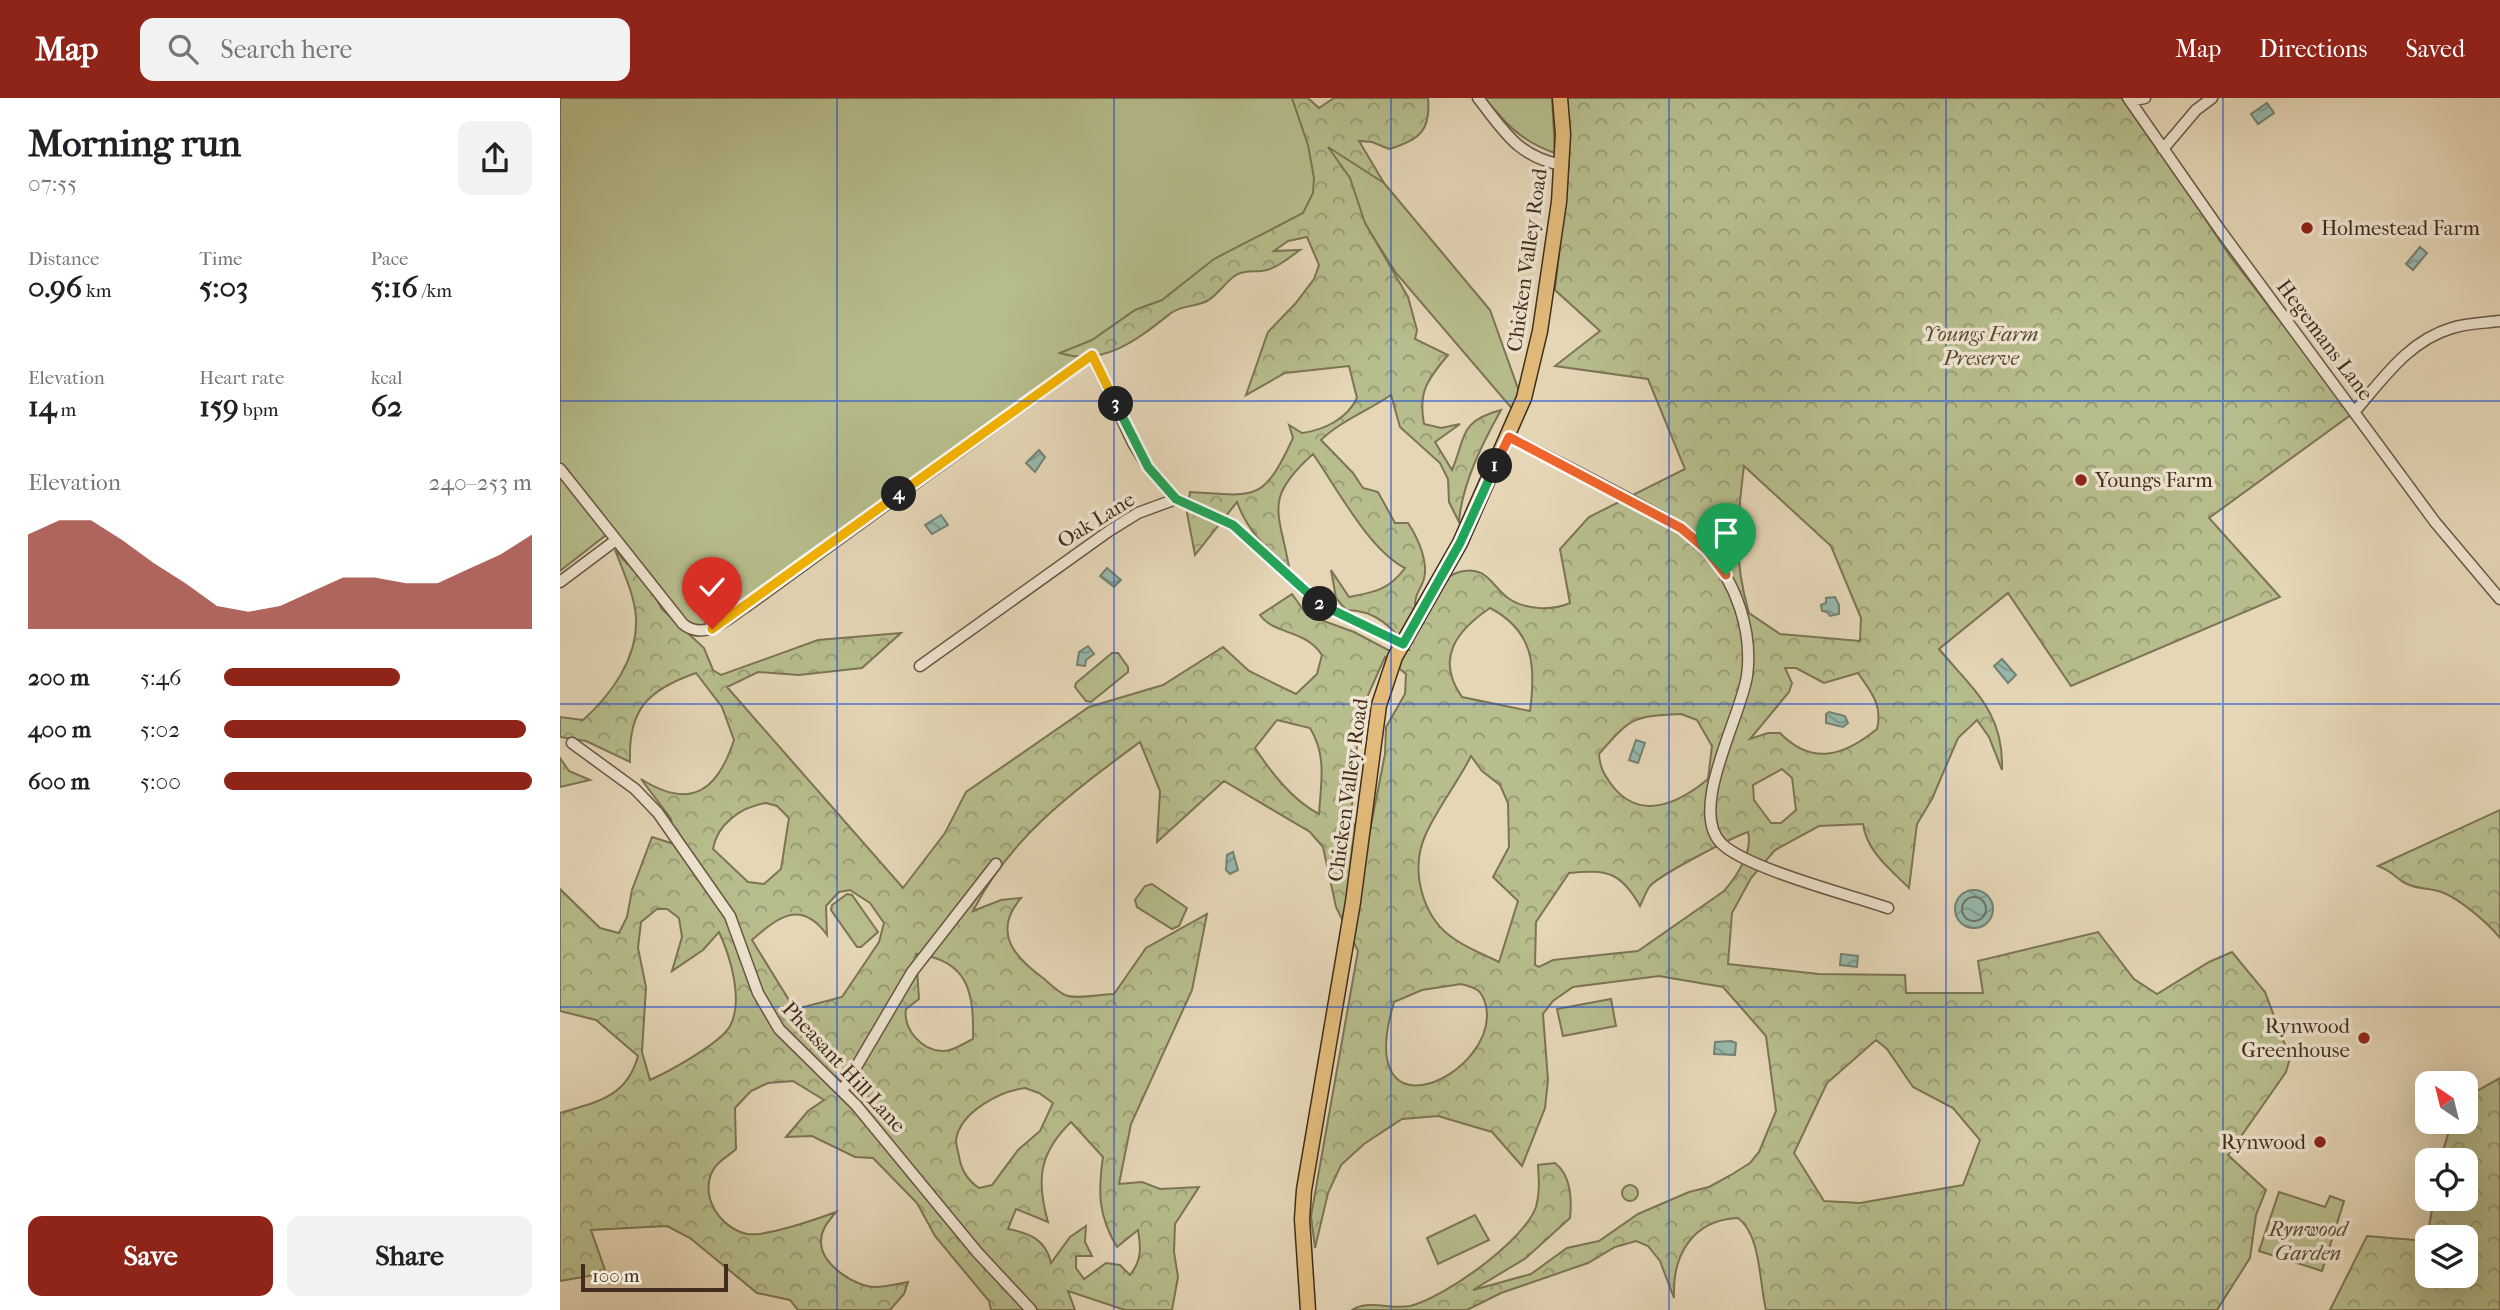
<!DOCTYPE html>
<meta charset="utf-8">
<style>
:root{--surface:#fff;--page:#f2f2f2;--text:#202124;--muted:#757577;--accent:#8f2418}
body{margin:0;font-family:"IM FELL French Canon",serif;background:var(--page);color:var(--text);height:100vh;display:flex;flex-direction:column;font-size:26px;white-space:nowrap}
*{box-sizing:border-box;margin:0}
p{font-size:23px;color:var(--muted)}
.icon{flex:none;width:38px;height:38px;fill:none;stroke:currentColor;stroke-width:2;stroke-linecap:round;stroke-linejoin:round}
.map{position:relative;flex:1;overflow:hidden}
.side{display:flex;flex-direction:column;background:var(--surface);width:560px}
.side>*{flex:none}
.needle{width:46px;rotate:325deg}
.buttons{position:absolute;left:1855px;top:973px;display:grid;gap:14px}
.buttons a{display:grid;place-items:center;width:63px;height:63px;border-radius:14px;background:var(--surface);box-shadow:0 7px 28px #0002;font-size:35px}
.scale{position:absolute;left:21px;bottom:18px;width:147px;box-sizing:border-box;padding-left:7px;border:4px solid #412c1d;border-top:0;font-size:19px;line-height:24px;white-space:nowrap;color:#412c1d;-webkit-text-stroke:5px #eee4d0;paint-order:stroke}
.pin{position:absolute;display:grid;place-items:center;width:60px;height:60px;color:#fff;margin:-72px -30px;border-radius:50% 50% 50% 0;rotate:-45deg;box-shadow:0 0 7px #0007}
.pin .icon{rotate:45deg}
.km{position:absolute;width:35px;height:35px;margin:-18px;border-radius:50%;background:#222;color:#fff;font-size:19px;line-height:35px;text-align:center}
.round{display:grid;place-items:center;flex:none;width:74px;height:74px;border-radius:14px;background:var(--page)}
.summary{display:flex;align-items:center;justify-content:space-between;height:119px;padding:0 28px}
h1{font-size:38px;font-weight:800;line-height:52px}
.stats{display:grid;grid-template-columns:repeat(3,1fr);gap:10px;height:119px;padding:7px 28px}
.stats div{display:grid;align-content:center}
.stats b{font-size:30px;font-weight:800}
.stats small{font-size:19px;font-weight:400}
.stats p{font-size:19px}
.chart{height:196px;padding:14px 28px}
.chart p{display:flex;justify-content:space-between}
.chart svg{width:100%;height:126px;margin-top:7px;fill:var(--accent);opacity:.7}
.cta{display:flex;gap:14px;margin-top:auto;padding:14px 28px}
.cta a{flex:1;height:80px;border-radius:14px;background:var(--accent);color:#fff;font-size:28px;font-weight:800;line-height:80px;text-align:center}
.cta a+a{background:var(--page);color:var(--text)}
ul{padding:0 28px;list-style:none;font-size:23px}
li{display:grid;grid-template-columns:112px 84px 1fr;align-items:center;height:52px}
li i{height:18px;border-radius:9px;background:var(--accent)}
header{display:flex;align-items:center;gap:42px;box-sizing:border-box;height:98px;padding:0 35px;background:var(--accent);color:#fff}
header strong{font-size:33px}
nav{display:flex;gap:38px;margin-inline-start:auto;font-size:24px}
.search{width:490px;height:63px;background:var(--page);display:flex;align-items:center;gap:18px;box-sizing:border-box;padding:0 24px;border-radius:14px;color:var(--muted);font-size:26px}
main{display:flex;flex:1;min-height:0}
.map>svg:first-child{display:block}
.green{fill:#b7bd8c;stroke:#7c7454;stroke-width:2}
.forest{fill:url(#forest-crowns);stroke:#7c7454;stroke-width:2;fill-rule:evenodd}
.water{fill:url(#water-waves);stroke:#748173;stroke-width:2}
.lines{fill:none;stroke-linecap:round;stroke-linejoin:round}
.shore{stroke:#6c7264;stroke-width:2}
.minor-casing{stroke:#6a5643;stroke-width:13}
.major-casing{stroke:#412c1d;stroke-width:17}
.minor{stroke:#eee4d0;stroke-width:10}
.major{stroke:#e2bb7b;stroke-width:14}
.split-1-casing{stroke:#fff;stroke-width:14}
.split-2-casing{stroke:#fff;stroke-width:14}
.split-3-casing{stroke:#fff;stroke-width:14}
.split-4-casing{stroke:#fff;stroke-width:14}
.split-5-casing{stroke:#fff;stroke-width:14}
.split-1{stroke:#f0652b;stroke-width:9}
.split-2{stroke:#22a559;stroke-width:9}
.split-3{stroke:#22a559;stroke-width:9}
.split-4{stroke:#f5b400;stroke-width:9}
.split-5{stroke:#f5b400;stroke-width:9}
.grid{fill:none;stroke:#1d4ed8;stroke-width:2;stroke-opacity:0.55}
.poi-dot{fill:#8f2418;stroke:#eee4d0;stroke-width:2.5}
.labels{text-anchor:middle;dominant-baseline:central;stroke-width:7;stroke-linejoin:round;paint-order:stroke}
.poi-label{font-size:21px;fill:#412c1d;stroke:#eee4d0;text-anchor:start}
.street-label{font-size:21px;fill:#412c1d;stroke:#eee4d0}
.park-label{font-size:21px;font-style:italic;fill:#594933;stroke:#eee4d0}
</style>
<header>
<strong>Map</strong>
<div class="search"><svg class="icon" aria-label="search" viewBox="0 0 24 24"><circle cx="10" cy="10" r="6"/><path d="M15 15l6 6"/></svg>Search here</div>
<nav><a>Map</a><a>Directions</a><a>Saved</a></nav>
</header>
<main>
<section class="side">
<div class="summary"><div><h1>Morning run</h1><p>07:55</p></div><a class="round"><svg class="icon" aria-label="share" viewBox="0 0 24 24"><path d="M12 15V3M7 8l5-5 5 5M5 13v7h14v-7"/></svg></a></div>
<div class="stats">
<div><p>Distance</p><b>0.96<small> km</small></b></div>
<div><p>Time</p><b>5:03</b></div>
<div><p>Pace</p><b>5:16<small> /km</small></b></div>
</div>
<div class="stats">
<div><p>Elevation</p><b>14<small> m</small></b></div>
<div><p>Heart rate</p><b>159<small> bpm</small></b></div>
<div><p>kcal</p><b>62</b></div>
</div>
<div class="chart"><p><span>Elevation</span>240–253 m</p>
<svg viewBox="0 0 160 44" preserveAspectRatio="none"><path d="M0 44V11L10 6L20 6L30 13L40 21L50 28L60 36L70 38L80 36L90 31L100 26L110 26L120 28L130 28L140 23L150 18L160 11V44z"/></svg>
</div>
<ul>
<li><b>200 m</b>5:46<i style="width:57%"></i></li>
<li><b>400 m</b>5:02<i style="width:98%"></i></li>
<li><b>600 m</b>5:00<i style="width:100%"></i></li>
</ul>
<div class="cta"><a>Save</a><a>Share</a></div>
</section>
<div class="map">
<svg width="1940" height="1212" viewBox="0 0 1940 1212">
<defs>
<pattern id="forest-crowns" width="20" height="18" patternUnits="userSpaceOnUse" patternTransform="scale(1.75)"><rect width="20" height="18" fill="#b7bd8c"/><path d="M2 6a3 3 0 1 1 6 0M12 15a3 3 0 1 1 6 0" fill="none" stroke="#969a72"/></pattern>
<pattern id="water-waves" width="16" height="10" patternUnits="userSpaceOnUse" patternTransform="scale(1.75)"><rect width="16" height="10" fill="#96b9ac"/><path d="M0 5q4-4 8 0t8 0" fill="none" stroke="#7c978b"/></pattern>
</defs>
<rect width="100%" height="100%" fill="#e5d6b6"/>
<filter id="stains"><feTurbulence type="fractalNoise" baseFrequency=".00286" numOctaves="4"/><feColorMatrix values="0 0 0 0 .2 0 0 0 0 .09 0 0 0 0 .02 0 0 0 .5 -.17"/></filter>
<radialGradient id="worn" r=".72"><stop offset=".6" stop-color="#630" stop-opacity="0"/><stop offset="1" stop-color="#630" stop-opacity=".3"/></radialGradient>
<path class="green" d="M0 0H739L824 85 930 212 961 299 954 313 836 175 783 91 531 255 154 528H129L50 434 0 473Z
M925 0H992L995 55C962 44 946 26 925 0Z
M552 555H558L568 569V574L531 604 526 603 515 589 516 585Z
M592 786 627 810 619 828 612 831 577 809 575 802 585 788Z
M287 796 292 797 318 834 301 849H297L271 812 272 807Z
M1051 901 1056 928 1003 938 997 911Z
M1062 1095a8 8 0 1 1 16 0a8 8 0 1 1-16 0Z
M1719 1094 1765 1109 1770 1098 1784 1103 1762 1173 1699 1153Z
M915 1117 929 1142 878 1166 867 1140Z"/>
<path class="forest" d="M732 0H748L759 10 774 0H868C871 32 860 42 829 51L812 44 799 43 824 85 768 49 790 80 805 125 848 199 857 232 855 241 888 257C867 282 858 294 864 326L881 330 900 326 875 344 892 372C906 339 899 323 941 312 922 346 902 386 899 424L889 404 888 381 880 365 840 329 831 297C809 312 779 324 761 342L793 375 803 390 818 394 835 425H848C858 440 871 468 862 486 858 495 855 497 855 507 868 497 883 479 899 474 927 466 932 489 948 500 965 512 992 513 1010 505L1000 451 1029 419 1125 371 1088 281 995 268 1040 233 995 192 1009 66 1007 0H1565L1670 158 1792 316 1649 420 1720 499 1511 588 1448 495 1379 551C1413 592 1444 614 1442 672L1429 639 1417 622 1398 640 1372 701 1357 726 1349 790C1330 771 1307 754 1303 726L1259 728 1215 752 1191 780 1172 815 1168 866 1259 876 1345 877 1346 895H1423L1418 863 1538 834 1574 881 1597 896 1649 864 1672 854 1705 894 1730 960 1726 974 1668 1057 1706 1092 1696 1117 1690 1160 1657 1212H1206C1199 1183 1201 1137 1178 1120 1131 1122 1112 1159 1114 1200L1100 1163 1088 1148 1076 1143 1055 1149 1028 1165 941 1195 907 1212H792C810 1201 830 1212 850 1208 884 1200 964 1143 976 1109 980 1095 979 1082 978 1067L995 1065C1011 1077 1012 1102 1010 1120L966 1160 913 1192 971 1176 1007 1150 1039 1143 1078 1116 1129 1094 1149 1089 1171 1077 1190 1065 1199 1054 1216 1013 1206 938 1163 889 1099 878 1013 889 993 903 983 916 988 982 985 1010 962 1068 932 1034 878 1018 842 1021 804 1046 781 1067 768 1095 755 1150 751 1118 798 853 776 809 763 749 750 734 664 683 597 744 600 693 580 644C514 693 451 738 413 813L441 802 461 800C432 834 454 859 483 880 489 885 497 893 505 897 517 902 541 896 554 896L586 850 647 816 632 892 571 1026 559 1086 582 1084 600 1091 639 1089 615 1126 614 1154 618 1179 612 1212H565L508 1193 515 1212H431L429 1203 375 1138 357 1105 313 1060 295 1059 252 1038 226 1039 248 1013 264 1002 233 983 208 985 191 993 175 1010 176 1051C170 1057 160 1062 155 1069 137 1095 159 1130 187 1136 205 1139 257 1121 276 1114 269 1123 261 1131 261 1143 260 1166 295 1189 315 1189 326 1189 338 1186 348 1184L344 1196 330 1212H238L230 1202 197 1195 130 1140 107 1128 31 1132 46 1175 0 1183V1015C37 1004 67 999 78 958L36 922 0 913V791L40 830 59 835 67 819 72 792 92 739 114 746 111 721 81 681C130 712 157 694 174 642L162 609 136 575C87 592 68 612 70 664L26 643 0 639V619L23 622C51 597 78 560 76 520 75 498 63 473 55 452L90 490 102 511 144 550 153 572 161 577 258 542 341 535 302 570 239 577 198 574 167 589 343 790 385 735 406 694 529 609 603 587 663 549 689 573 736 596 757 576 762 557C745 531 714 537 700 517L732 496 747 517 794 534 828 552H849C832 529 816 512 786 512L776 500 771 472 789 499C814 494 829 492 845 470 809 452 777 390 753 356 703 401 719 412 729 469 706 451 687 432 677 404L635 457 627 415 630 394C696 398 703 405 733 340L729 327 742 335C764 332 787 321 797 300L789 268 725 275 686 297 708 234 735 206 754 181 759 167 747 139 728 143 714 153 740 152C730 159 719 169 707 172 695 175 687 171 676 177 665 184 658 197 647 203 636 209 622 207 611 215 578 241 544 269 500 255L532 242 575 212 602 202 654 161 743 115 753 95 754 80 748 47ZM1184 368 1271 448 1301 520 1300 543 1220 536 1189 515C1173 460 1177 424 1184 368ZM930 510C974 533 976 568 970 613L902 599C875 561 896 533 930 510ZM825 559 846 576 845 596 826 629 825 656 805 758 791 719 800 615ZM1225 570H1236L1264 585 1298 575C1311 594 1323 607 1317 631 1284 658 1252 668 1220 635H1208L1190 641 1229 594 1232 585ZM1121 616 1137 622 1152 648 1148 681C1118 706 1079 724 1051 686 1043 675 1040 669 1039 656 1071 619 1073 618 1121 616ZM717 622 750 630C767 658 761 684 759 716 732 702 711 674 695 650ZM911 658 922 673 940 687 948 705 949 749 933 779 958 803 939 864C925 857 909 851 896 842 862 821 850 773 865 738 877 710 897 686 911 658ZM1222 671 1232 680 1236 712 1221 725H1211L1194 702 1193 687ZM206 705 217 708 229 720 221 771 204 786 188 784 153 751C157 726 181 709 206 705ZM1188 734C1193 754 1177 778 1164 793L1078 853 993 862 979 869 975 867 976 824 1009 775C1047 771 1061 774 1080 808 1083 802 1086 793 1090 788 1101 776 1171 740 1188 734ZM290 792 310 805 324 825 319 844 282 899 240 910 232 907 192 842C218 819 241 801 267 837L266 808 279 794ZM97 811H107L119 820 122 839 112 873 143 852 159 834C170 858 184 902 170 928 161 945 108 974 90 982L82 954 86 889 78 850 81 824ZM356 856C409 862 414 895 413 941 404 945 392 954 382 953 361 952 343 931 346 911L359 901ZM901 886C917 890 922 892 926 908 940 976 791 1048 834 904L862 892ZM1316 942 1327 951 1353 989 1393 1010 1420 1042 1403 1087 1300 1105 1264 1103 1234 1055 1267 985ZM465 990 479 995 493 1005 480 1033 458 1052 432 1087 419 1090C407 1082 401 1072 399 1058 398 1054 396 1046 396 1042 400 1014 440 993 465 990ZM511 1024 543 1059C538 1093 538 1118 557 1149L578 1132C581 1150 582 1162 570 1177L560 1167 546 1165 524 1181 516 1170V1158H532L525 1144 526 1128 510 1139 491 1165C486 1142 470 1135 448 1131L456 1111 488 1124C476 1082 479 1055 511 1024Z
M0 660 9 673 30 682 0 689Z
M1940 712V840C1928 825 1897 798 1878 793 1867 790 1856 791 1845 785 1834 779 1834 774 1818 768Z
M1940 980V1212H1770L1807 1138 1866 1143 1867 1140V1178H1906V1139H1867L1874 1101H1906V1062H1880L1892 1024H1906V999Z"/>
<path class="water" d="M1707 5 1714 15 1698 26 1691 16Z
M1860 149 1867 155 1853 172 1846 166Z
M479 352 485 359 475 374 466 365Z
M381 417 388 427 372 436 365 427Z
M547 470 561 482 554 489 540 478Z
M1275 499 1279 507V516L1270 518 1267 514 1262 513 1261 507 1266 505V500Z
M528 548 534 556 526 562 525 568 517 567 519 554Z
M1442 561 1456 577 1448 585 1434 568Z
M1269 614 1285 618 1288 625 1283 629 1266 625V616Z
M1076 642 1085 645 1078 665 1069 662Z
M673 754 678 772 670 776 666 772 667 757Z
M1395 811a19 19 0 1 1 38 0a19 19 0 1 1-38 0Z
M1281 856 1298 858 1297 869 1280 867Z
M1171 943 1176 945 1175 957 1154 956 1155 944Z"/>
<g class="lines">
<path class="shore" d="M1402 811a12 12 0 1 1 24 0a12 12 0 1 1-24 0Z"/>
<defs>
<path id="minor" d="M918 0C944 33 958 59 1002 67
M1568 0 1660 132 1875 424 1940 501
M1570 3 1585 0
M1603 51 1636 12 1652 0
M1795 313C1823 281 1848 243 1892 230 1907 225 1924 225 1940 223
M949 339C994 362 1040 385 1085 410 1106 422 1129 432 1146 451 1176 484 1193 533 1187 578 1181 619 1128 711 1161 745 1185 770 1290 797 1328 810
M0 371 123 526C145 544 168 520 187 508L532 257 573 345 588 369 616 401
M0 484 56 442
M360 568 549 433 578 415 616 401 673 427 758 505 843 546
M12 645 75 691 98 715 170 818 198 895 219 931 296 1007 417 1154 471 1212
M282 993 352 874 436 766"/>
<path id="major" d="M748 1212 742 1121 744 1092 793 804 819 607 835 559 900 445 964 300 980 233 999 104 1003 36 1000 0"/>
</defs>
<use href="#minor" class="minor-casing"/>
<use href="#major" class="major-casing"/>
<use href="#minor" class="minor"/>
<use href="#major" class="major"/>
</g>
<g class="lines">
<defs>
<path id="split-1" d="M935 368 949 339 1121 430 1147 452 1166 477"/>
<path id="split-2" d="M760 506 843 546 900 445 935 368"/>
<path id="split-3" d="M556 306 588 369 616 401 673 427 760 506"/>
<path id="split-4" d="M339 396 532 257 556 306"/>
<path id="split-5" d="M152 531 339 396"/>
</defs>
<use href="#split-1" class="split-1-casing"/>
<use href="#split-2" class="split-2-casing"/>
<use href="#split-3" class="split-3-casing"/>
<use href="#split-4" class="split-4-casing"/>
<use href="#split-5" class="split-5-casing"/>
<use href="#split-1" class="split-1"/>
<use href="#split-2" class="split-2"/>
<use href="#split-3" class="split-3"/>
<use href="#split-4" class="split-4"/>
<use href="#split-5" class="split-5"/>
</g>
<path class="grid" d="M277 0V1212M554 0V1212M831 0V1212M1109 0V1212M1386 0V1212M1663 0V1212M0 303H1940M0 606H1940M0 909H1940"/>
<g class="poi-dot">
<circle cx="1747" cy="130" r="7"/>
<circle cx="1521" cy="382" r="7"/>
<circle cx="1804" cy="940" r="7"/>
<circle cx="1760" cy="1044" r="7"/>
</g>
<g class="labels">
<g class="poi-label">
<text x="1761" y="130">Holmestead Farm</text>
<text x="1535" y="382">Youngs Farm</text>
<text x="1790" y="928" text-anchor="end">Rynwood<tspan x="1790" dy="24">Greenhouse</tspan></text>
<text x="1746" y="1044" text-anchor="end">Rynwood</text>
</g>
<g class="street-label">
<text transform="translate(967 162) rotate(-82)">Chicken Valley Road</text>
<text transform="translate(1765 242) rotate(53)">Hegemans Lane</text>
<text transform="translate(536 422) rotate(-32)">Oak Lane</text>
<text transform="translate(788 692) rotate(-82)">Chicken Valley Road</text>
<text transform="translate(284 969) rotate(47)">Pheasant Hill Lane</text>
</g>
<g class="park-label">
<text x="1421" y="236">Youngs Farm<tspan x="1421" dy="24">Preserve</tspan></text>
<text x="1748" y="1131">Rynwood<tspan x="1748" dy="24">Garden</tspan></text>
</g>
</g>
<rect width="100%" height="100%" filter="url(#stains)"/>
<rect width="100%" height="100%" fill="url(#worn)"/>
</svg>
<div class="buttons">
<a><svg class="needle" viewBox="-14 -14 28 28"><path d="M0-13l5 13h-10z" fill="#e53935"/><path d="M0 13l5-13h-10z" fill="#757577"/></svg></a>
<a><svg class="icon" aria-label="locate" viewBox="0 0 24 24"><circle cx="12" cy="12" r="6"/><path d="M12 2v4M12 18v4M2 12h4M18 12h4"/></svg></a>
<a><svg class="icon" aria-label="layers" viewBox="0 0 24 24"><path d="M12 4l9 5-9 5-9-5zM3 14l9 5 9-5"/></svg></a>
</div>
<div class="scale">100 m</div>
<div class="pin" style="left:1166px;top:477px;background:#1e9e55"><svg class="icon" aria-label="arrive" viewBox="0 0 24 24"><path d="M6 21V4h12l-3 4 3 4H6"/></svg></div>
<div class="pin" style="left:152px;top:531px;background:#d93025"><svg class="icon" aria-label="check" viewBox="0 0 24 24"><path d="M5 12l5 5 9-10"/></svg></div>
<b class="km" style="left:935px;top:368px">1</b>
<b class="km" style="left:760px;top:506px">2</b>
<b class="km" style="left:556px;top:306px">3</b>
<b class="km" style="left:339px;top:396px">4</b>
</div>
</main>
